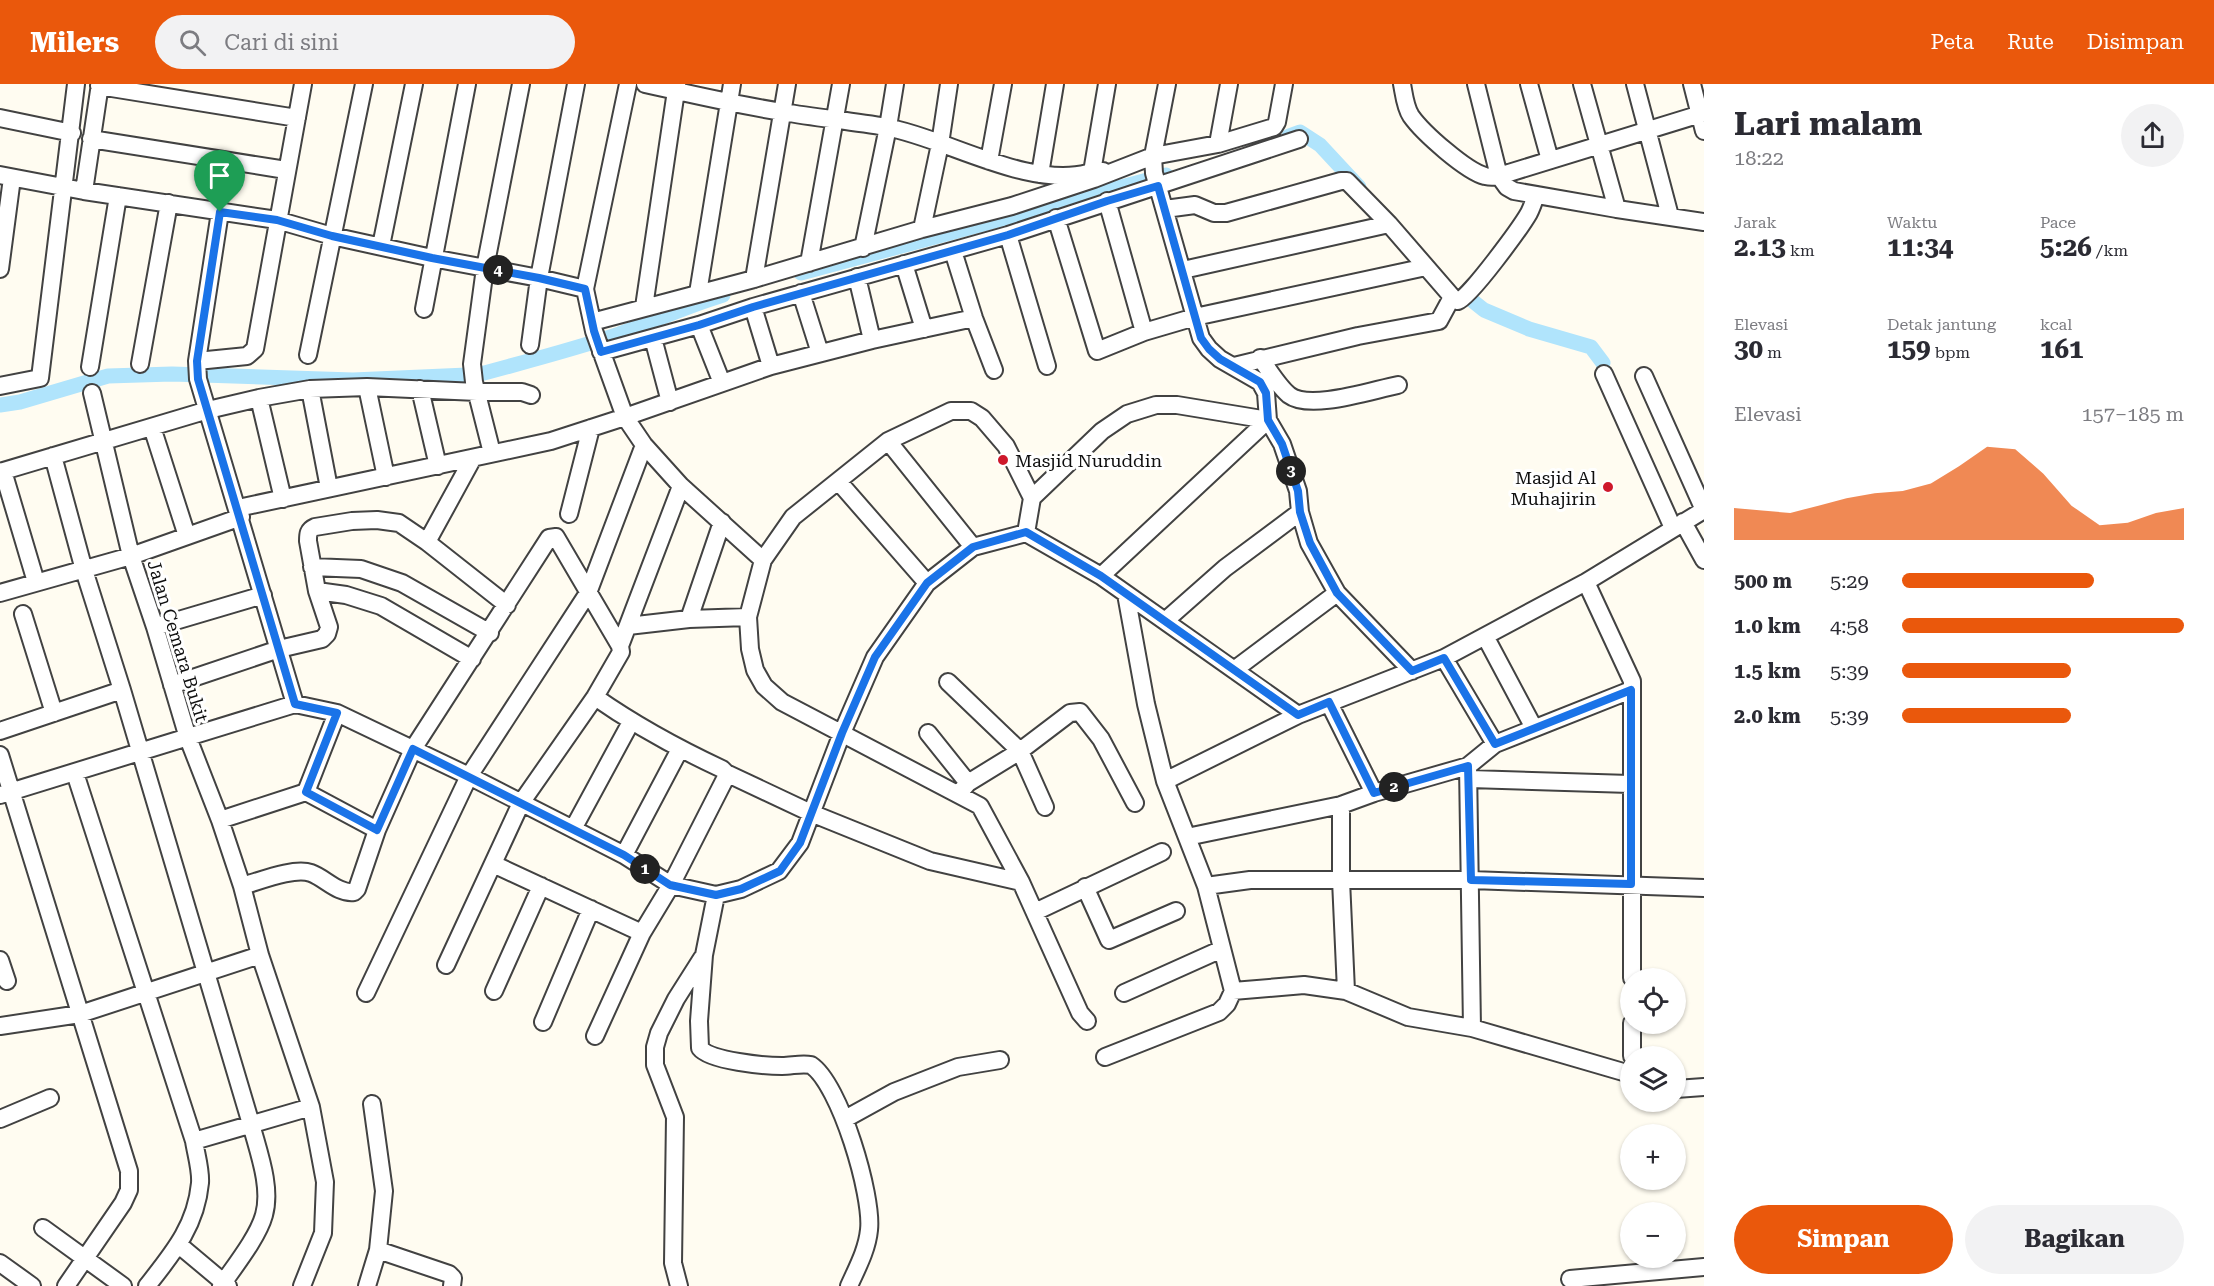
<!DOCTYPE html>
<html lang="id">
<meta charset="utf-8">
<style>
:root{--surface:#fff;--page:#f2f2f3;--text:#2b2b33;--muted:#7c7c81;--accent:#ea580c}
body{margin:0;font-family:"Roboto Serif",serif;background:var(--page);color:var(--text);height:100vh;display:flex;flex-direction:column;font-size:22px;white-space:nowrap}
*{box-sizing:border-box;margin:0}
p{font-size:20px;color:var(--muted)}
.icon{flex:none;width:33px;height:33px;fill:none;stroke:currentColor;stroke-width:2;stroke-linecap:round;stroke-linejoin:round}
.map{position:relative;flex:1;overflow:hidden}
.side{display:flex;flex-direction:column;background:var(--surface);width:510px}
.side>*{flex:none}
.fabs{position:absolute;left:1620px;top:884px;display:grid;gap:12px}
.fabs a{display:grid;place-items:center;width:66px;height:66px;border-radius:50%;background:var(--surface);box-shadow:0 2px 4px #0004;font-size:30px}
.pin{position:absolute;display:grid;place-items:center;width:51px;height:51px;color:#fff;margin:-62px -26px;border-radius:50% 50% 50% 0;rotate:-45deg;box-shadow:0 0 6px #0007}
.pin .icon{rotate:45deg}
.km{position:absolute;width:30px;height:30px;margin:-15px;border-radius:50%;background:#222;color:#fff;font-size:16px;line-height:30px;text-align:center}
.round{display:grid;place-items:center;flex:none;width:63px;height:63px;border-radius:32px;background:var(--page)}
.summary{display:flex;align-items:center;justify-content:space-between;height:102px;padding:0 30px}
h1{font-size:33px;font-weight:700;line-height:45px}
.metrics{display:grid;grid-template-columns:repeat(3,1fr);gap:9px;height:102px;padding:6px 30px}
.metrics div{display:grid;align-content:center}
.metrics b{font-size:26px;font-weight:700}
.metrics small{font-size:16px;font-weight:400}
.metrics p{font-size:16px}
.chart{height:168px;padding:12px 30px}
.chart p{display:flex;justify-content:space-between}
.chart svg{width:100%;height:108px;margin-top:6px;fill:var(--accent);opacity:.7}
.button{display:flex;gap:12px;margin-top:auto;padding:12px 30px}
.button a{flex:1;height:69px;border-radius:36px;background:var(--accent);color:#fff;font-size:24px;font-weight:700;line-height:69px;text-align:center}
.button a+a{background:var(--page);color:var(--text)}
ul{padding:0 30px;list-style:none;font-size:20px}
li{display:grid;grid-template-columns:96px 72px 1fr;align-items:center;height:45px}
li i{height:15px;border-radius:8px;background:var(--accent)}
header{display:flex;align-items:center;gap:36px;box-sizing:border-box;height:84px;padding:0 30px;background:var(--accent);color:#fff}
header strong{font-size:28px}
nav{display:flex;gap:33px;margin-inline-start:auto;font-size:21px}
.search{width:420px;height:54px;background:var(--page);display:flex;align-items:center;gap:15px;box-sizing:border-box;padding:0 21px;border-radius:33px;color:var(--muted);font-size:22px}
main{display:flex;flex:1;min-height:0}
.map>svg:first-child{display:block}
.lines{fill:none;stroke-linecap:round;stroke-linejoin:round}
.canal{stroke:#b0e4fc;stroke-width:15}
.minor-casing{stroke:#424242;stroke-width:20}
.minor{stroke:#fff;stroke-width:16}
.route-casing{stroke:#fff;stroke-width:12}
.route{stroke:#1a73e8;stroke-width:8}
.poi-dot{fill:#ce182b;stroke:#fff;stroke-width:2}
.labels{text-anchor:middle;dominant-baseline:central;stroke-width:6;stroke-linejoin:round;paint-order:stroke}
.poi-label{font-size:18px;fill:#0f0f0f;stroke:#fff;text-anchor:start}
.street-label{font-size:18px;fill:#0f0f0f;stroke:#fff}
</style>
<header>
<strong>Milers</strong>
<div class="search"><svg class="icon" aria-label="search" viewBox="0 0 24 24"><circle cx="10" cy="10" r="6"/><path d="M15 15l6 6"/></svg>Cari di sini</div>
<nav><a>Peta</a><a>Rute</a><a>Disimpan</a></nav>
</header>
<main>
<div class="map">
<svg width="1704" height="1202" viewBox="0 0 1704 1202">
<rect width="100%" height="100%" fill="#fffcf1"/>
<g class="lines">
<path class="canal" d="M1289 52 1300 48 1320 61 1359 103
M801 189 1166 91
M1469 214 1484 226 1529 245 1591 263 1603 279
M477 291C524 278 572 266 619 250 654 237 687 222 723 211
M0 321 20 318 108 292 172 290 353 296 467 291"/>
<defs>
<path id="minor" d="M628 0 585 205 594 247 625 333 644 361 681 402 763 476
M645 0C691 10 736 21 783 28 817 34 852 37 886 43 946 54 1028 105 1088 89
M1167 0 1153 72 1154 89 1201 254 1209 265 1220 275 1260 298 1266 309 1268 336 1282 360 1298 407 1300 428 1309 459 1337 509 1412 587
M1402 0C1404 10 1405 23 1411 32 1423 49 1466 87 1485 92 1490 93 1494 93 1499 92L1704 29
M1476 0 1499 92 1507 103 1514 107 1617 125
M1529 0 1550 76
M1582 0 1617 125 1704 138
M1635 0 1670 132
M1692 0 1704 47
M99 2 297 34
M0 34 72 49
M91 55 286 86
M1218 60 1229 0
M989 77 1003 0
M1103 87 1092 88 1107 0
M1040 90 1055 0
M0 91 84 107 277 136 332 152 432 174 539 194 585 205
M84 107 100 0
M1107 117 1144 248
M1165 125 1195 121 1214 129H1226L1341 97H1347L1389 140 1454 215 1458 217C1470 213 1521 143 1529 129 1532 123 1534 117 1536 111
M220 128 197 277 198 295 295 620
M1056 134 1097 267 1144 248 1195 233 1426 183
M922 145 940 60 949 0
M1008 151 1047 282
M381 162 414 0
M863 164 888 43 895 0
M953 167 974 234 994 286
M809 179 841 0
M904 180 924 245
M0 185 12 94
M1183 186 1389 140
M857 193 872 256
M754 195 787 0
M698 209 732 0
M801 209 820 269
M644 223 677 0
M753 223 771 282
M424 225 467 0
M592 238 754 195 922 145 1012 122 1094 95 1153 72 1218 60 1274 43 1277 38 1284 0
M699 241 722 299
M653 254 670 318
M530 261 539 194 576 0
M601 268 699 241 753 223 1008 151 1299 55
M308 271 364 0
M1260 274C1269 286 1278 302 1289 311 1310 327 1372 306 1398 301
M197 277 247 272 255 265 303 0
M140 280 169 119
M1234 282 1358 252 1439 237 1452 213
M90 283 118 112
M1604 290 1673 444
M1644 292 1704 426
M0 302 40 294 76 0
M367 303 386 393
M310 305 329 404
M420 305 438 382
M92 309 131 472 155 543 188 654 220 736 242 802 260 871 311 1023 325 1098 323 1149 302 1202
M259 314 283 415
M152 343 187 452
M888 357 973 463
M492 369 474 298 472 280 485 184 521 0
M53 372 84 486 122 606 251 1040C258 1067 272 1103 264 1131 258 1153 234 1183 221 1202
M3 387 36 498
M0 388 208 326 259 314 310 305 367 303 477 308H522L531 311
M838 397 927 499
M1032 414 1006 362 982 334 971 327H951L888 357 793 433 763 476 748 533 750 565 755 586 764 602 782 618 980 722 1021 798 1080 929 1087 937
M238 424 551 357 625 333 771 282 872 256 974 234
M569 430 591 344
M1683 438 1704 476
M1026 449 1032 414 1102 347 1127 330 1156 321H1177L1268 336 1101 492
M427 458 473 374
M312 483 361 485 402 499 490 549
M1586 498 1632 597V894
M317 507 346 511 381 522 472 575
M0 509 131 472 241 433
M1126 510 1146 620 1165 697 1206 802 1233 907 1304 901 1346 907 1408 933 1472 944 1630 990
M23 530 54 629
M689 535 722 438
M1165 537 1225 484 1300 428
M628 542 689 535 748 533
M155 543 263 511
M1485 552 1534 644
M620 562 681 402
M1444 574 1495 660
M1234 586 1337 509
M948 598 1020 667 1045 723
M172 601 279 565 322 555 327 550 329 543 317 507 308 457C308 450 308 446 315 443L352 437 377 436 399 439 427 458 507 521
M595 613C635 641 677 664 722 685L726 689V693L671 801 642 849 595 952
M1329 619 1374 709
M0 647 122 606
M928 649 968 699 961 707
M0 671 129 1087V1106L123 1119 66 1202
M1468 682 1472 944
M75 689 194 1057C196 1070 201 1086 200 1099 196 1142 173 1169 147 1202
M726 689 811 729 930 777 1021 798
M1470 695 1630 700
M1165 697 1298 631
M968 699 1020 667 1070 629 1080 628 1101 655 1135 719
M306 708 377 746
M0 711 295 620 337 629 469 692 624 771 671 801 716 811 741 805 779 787 800 759 842 649 875 573 927 499 973 463 1026 449 1101 492 1298 631 1444 574 1586 498 1704 426
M1341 721V796L1346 907
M220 736 306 708 337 629
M573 745 631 638
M1187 753 1341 721 1374 709 1468 682 1495 660 1631 606
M624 771 680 665
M493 780 642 849
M242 802C260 797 294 783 311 789 325 794 338 810 354 808L357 805 377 746 413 665 549 454 556 453 620 562 621 568 595 613 521 719 446 881
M1206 802 1250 796H1471L1704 804
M1085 803 1109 856 1176 827
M716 811 704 871 699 937 700 964C710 977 765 982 782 982 792 982 801 979 811 981 840 1000 873 1112 869 1146 867 1166 857 1184 849 1202
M1035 828 1162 768
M0 876 7 897
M494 907 541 802
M366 909 469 692 588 509 644 361
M1124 909 1222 865
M543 938 591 825
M1632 939V972
M0 942 80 930 260 871
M1105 973 1219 928 1227 920 1233 907
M1676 1005 1704 1003
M0 1035 50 1014
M845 1035 894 1008 958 983 1000 976
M194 1057 311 1023
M43 1144 123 1202
M179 1161 228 1202
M378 1166 449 1190 453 1194 452 1202
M0 1179 32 1202
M1570 1195 1704 1183
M367 1202 378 1166 384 1107 372 1020
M679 1202 673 1179 675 1033 655 981V963L659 949 676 915 702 874"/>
</defs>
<use href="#minor" class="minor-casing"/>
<use href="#minor" class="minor"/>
</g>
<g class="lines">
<defs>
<path id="route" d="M1158 102 1201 254 1209 265 1220 275 1260 298 1266 309 1268 336 1282 360 1298 407 1300 428 1310 459 1337 509 1412 587 1444 574 1495 660 1631 606V800L1471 796 1468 682 1374 709 1329 618 1298 631 1101 492 1026 448 973 463 927 499 875 573 842 649 800 759 780 787 741 805 716 811 670 801 624 771 413 665 377 746 306 708 337 629 295 620 198 295 197 277 220 128 277 136 332 152 432 174 539 194 585 205 594 247 601 268 699 241 753 223 1008 151 1107 117Z"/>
</defs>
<use href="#route" class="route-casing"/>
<use href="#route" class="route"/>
</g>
<g class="poi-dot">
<circle cx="1003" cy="376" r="6"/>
<circle cx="1608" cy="403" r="6"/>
</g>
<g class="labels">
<g class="poi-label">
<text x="1015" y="376">Masjid Nuruddin</text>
<text x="1596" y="393" text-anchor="end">Masjid Al<tspan x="1596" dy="21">Muhajirin</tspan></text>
</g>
<g class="street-label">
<text transform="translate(178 557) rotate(73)">Jalan Cemara Bukit</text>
</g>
</g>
</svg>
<div class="fabs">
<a><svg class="icon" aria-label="locate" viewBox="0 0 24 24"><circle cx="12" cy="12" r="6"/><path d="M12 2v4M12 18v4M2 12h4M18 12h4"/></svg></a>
<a><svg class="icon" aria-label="layers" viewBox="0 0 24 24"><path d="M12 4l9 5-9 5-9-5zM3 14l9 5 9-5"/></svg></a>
<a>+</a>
<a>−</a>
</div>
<div class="pin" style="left:220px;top:128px;background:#1e9e55"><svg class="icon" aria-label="arrive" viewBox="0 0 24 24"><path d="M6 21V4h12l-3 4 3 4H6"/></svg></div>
<b class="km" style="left:645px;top:785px">1</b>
<b class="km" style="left:1394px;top:703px">2</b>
<b class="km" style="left:1291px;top:387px">3</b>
<b class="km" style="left:498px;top:186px">4</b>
</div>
<section class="side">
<div class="summary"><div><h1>Lari malam</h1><p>18:22</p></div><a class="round"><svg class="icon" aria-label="share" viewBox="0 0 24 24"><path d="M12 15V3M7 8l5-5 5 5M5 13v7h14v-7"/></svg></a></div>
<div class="metrics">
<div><p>Jarak</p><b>2.13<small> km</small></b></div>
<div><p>Waktu</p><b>11:34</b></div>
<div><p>Pace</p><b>5:26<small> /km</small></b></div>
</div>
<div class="metrics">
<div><p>Elevasi</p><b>30<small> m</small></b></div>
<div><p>Detak jantung</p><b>159<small> bpm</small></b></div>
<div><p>kcal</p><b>161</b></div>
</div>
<div class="chart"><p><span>Elevasi</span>157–185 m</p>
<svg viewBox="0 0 160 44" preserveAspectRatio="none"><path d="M0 44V31L10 32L20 33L30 30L40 27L50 25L60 24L70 21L80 14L90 6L100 7L110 17L120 30L130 38L140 37L150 33L160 31V44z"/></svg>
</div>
<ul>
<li><b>500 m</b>5:29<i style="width:68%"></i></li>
<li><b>1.0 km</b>4:58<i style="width:100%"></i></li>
<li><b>1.5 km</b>5:39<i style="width:60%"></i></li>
<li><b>2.0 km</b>5:39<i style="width:60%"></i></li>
</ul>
<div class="button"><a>Simpan</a><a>Bagikan</a></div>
</section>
</main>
